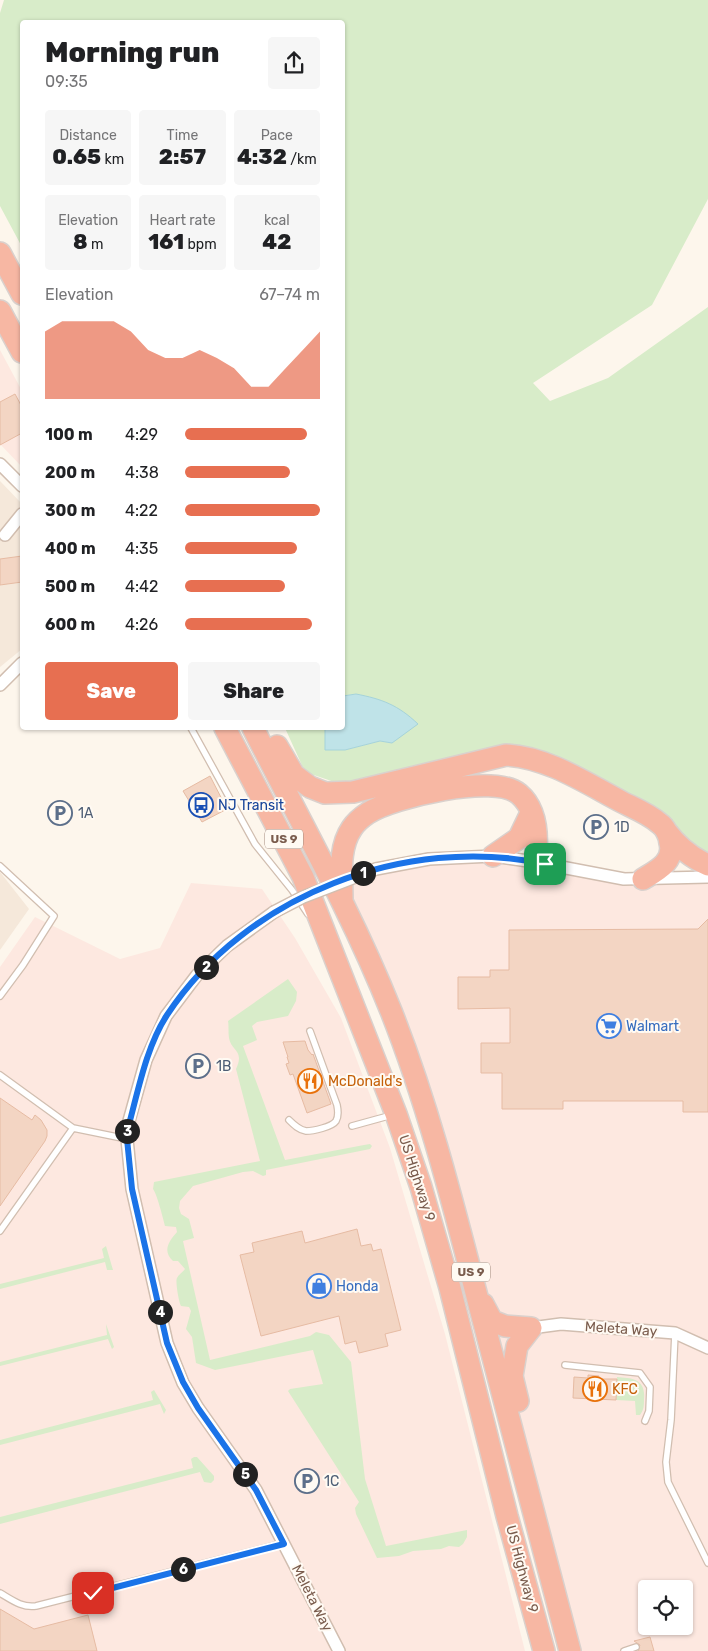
<!DOCTYPE html>
<meta charset="utf-8">
<style>
:root{--surface:#fff;--page:#f6f6f6;--text:#202124;--muted:#757577;--accent:#e76f51}
body{margin:0;font-family:Rubik,sans-serif;background:var(--page);color:var(--text);height:100vh;display:flex;flex-direction:column;font-size:19px;white-space:nowrap}
*{box-sizing:border-box;margin:0}
p{font-size:16px;color:var(--muted)}
.icon{flex:none;width:28px;height:28px;fill:none;stroke:currentColor;stroke-width:2;stroke-linecap:round;stroke-linejoin:round}
.map{position:relative;flex:1;overflow:hidden}
.details{position:absolute;left:20px;top:20px;width:325px;height:710px;display:flex;flex-direction:column;background:var(--surface);border-radius:5px;box-shadow:0 1px 4px #0004}
.details>*{flex:none}
.controls{position:absolute;left:638px;top:1580px;display:grid;gap:10px}
.controls a{display:grid;place-items:center;width:55px;height:55px;border-radius:5px;background:var(--surface);box-shadow:0 1px 4px #0004;font-size:25px}
.pin{position:absolute;display:grid;place-items:center;width:42px;height:42px;color:#fff;margin:-21px;border-radius:10px;box-shadow:0 2px 8px #0006}
.km{position:absolute;width:25px;height:25px;margin:-12px;border-radius:50%;background:#222;color:#fff;font-size:14px;line-height:25px;text-align:center}
.round{display:grid;place-items:center;flex:none;width:52px;height:52px;border-radius:5px;background:var(--page)}
.headline{display:flex;align-items:center;justify-content:space-between;height:85px;padding:0 25px}
h1{font-size:28px;font-weight:800;line-height:38px}
.metrics{display:grid;grid-template-columns:repeat(3,1fr);gap:8px;height:85px;padding:5px 25px}
.metrics div{display:grid;align-content:center;border-radius:5px;background:var(--page);text-align:center}
.metrics b{font-size:21px;font-weight:800}
.metrics small{font-size:14px;font-weight:400}
.metrics p{font-size:14px}
.chart{height:140px;padding:10px 25px}
.chart p{display:flex;justify-content:space-between}
.chart svg{width:100%;height:90px;margin-top:5px;fill:var(--accent);opacity:.7}
.primary-button{display:flex;gap:10px;margin-top:auto;padding:10px 25px}
.primary-button a{flex:1;height:58px;border-radius:5px;background:var(--accent);color:#fff;font-size:20px;font-weight:800;line-height:58px;text-align:center}
.primary-button a+a{background:var(--page);color:var(--text)}
ul{padding:0 25px;list-style:none;font-size:16px}
li{display:grid;grid-template-columns:80px 60px 1fr;align-items:center;height:38px}
li i{height:12px;border-radius:6px;background:var(--accent)}
.map>svg:first-child{display:block}
.residential{fill:#f5e8da}
.commercial{fill:#fde8e0;fill-rule:evenodd}
.green{fill:#d8ecc9}
.water{fill:#bfe3e8;stroke:#a5d3da}
.building{fill:#f3d5c3;stroke:#e6bba3}
.lines{fill:none;stroke-linecap:round;stroke-linejoin:round}
.lane-casing{stroke:#d1beb0;stroke-width:8}
.street-casing{stroke:#d1beb0;stroke-width:14}
.highway-casing{stroke:#dad1cd;stroke-width:24}
.lane{stroke:#fff;stroke-width:5.5}
.street{stroke:#fff;stroke-width:11}
.highway{stroke:#f7b7a3;stroke-width:21}
.street-bridge-casing{stroke:#d1beb0;stroke-width:14;stroke-linecap:butt}
.street-bridge{stroke:#fff;stroke-width:11}
.route-casing{stroke:#fff;stroke-width:10}
.route{stroke:#1a73e8;stroke-width:6}
.labels{text-anchor:middle;dominant-baseline:central;stroke-width:4;stroke-linejoin:round;paint-order:stroke}
.shield{fill:#fffaf3;stroke:#a28b7f;stroke-width:1}
.shield-label{font-size:12px;font-weight:bold;fill:#7a5c4d}
.transit-label{font-size:14px;fill:#164399;stroke:#fffaf3;text-anchor:start}
.service-label{font-size:14px;fill:#4e5e75;stroke:#fffaf3;text-anchor:start}
.shop-label{font-size:14px;fill:#366cbe;stroke:#fffaf3;text-anchor:start}
.food-label{font-size:14px;fill:#c56008;stroke:#fffaf3;text-anchor:start}
.street-label{font-size:14px;fill:#7a5c4d;stroke:#fffaf3}
</style>
<div class="map">
<svg width="708" height="1651" viewBox="0 0 708 1651">
<rect width="100%" height="100%" fill="#fdf6ec"/>
<path class="residential" d="M0 481 22 504V649L0 667Z
M0 872 29 909 0 950Z"/>
<path class="commercial" d="M0 350 22 391V467L0 444Z
M493 856 624 879 708 877V1651H570L463 1243 342 902 357 875 376 869ZM646 1589H684V1626H646Z
M191 883 262 889 295 938 341 1018 390 1148 445 1334 525 1651H0V967L35 917 120 959 160 948Z"/>
<path class="green" d="M4 0H708V199L652 305 533 383 550 401 608 378 708 307V860L529 748 346 786 305 772 285 728H325V750H345L380 741 392 743 356 694 343 696 342 22H22V247L0 206V13Z
M288 979 297 992 296 1001 288 1016 257 1022 252 1026 257 1040 243 1046 285 1160 364 1145 370 1144 372 1146 370 1149 266 1170V1175L263 1176 253 1171 243 1172 193 1186 180 1201 179 1208 181 1214 189 1219 194 1238 183 1241 210 1360 310 1336 316 1332 329 1335 351 1362 365 1479 386 1546 467 1530V1537L463 1544 459 1547 449 1546 441 1549 413 1551 399 1556 377 1558 356 1514 355 1508 359 1502 288 1391 290 1389 323 1384 313 1350 215 1370 196 1363 192 1337 186 1329 191 1311 189 1307 181 1306C179 1303 175 1281 177 1278 178 1275 183 1272 185 1269L178 1261H173C162 1251 169 1241 177 1232L176 1227 165 1226C163 1218 157 1194 153 1189L154 1182 260 1161 236 1069C245 1050 231 1051 229 1038 228 1032 229 1026 228 1021Z
M106 1246 113 1270H107L105 1262 0 1289V1284L104 1258 102 1249Z
M106 1324 114 1347 112 1349 108 1339 0 1366V1362L107 1335Z
M617 1377C632 1378 646 1379 644 1399 644 1405 644 1410 640 1415H636L635 1401 616 1400Z
M154 1390 166 1410 164 1414 160 1404 0 1445V1440L153 1400 151 1392Z
M194 1457H197L214 1476V1480L211 1483 204 1482 200 1472 0 1524V1517L193 1468 191 1459Z"/>
<path class="water" d="M356 694C382 699 398 705 418 724L392 743 380 741 345 750H325V728H342L343 696Z"/>
<path class="building" d="M15 394 22 407V433L0 445V402Z
M22 556V582L0 585V559Z
M210 776 227 809 202 822 183 791Z
M708 919V1112H683V1101H563V1109H502V1073H481V1043H510V1008L458 1009V977H490V970H509V930L698 929Z
M305 1041 308 1050 312 1055 313 1054 331 1104 307 1113 293 1074 290 1075 286 1064 289 1063 287 1057H288L283 1042Z
M0 1098 32 1120 35 1115 41 1120 47 1130V1136L45 1141 0 1206Z
M357 1229 361 1246 371 1244 373 1251 381 1249 401 1330 385 1334 388 1346 359 1353 356 1341 345 1344 339 1316 261 1336 240 1255 254 1252 252 1243 302 1231 305 1243Z
M588 1375 599 1376V1379H617L616 1400 573 1398 574 1377 588 1378Z
M0 1609 34 1629 88 1615 97 1651H0Z
M650 1637 654 1651H638L640 1645 634 1641Z"/>
<g class="lines">
<defs>
<path id="lane" d="M191 728 255 844 292 890 308 914
M0 866 54 916 23 965 0 996
M0 1075 73 1128 0 1231
M289 1120C294 1125 299 1130 306 1131 313 1131 332 1127 336 1121 339 1116 338 1110 337 1105L310 1031
M352 1126 392 1115
M73 1128 127 1139
M675 1333 671 1420 666 1462 668 1482 708 1563
M565 1365 640 1373 650 1387 649 1411 645 1421
M0 1593C12 1600 22 1608 36 1606L284 1543
M624 1651 636 1647"/>
<path id="street" d="M0 464 22 486
M5 535 22 514
M0 685 22 663
M376 869 429 859 493 856 535 862 624 879 708 877
M274 912 227 946 197 975 166 1016 146 1060 127 1128V1139L132 1189 167 1343 183 1383 198 1408 256 1490 339 1651
M531 1328 561 1324 675 1333 708 1348"/>
<path id="highway" d="M0 253 22 294
M0 311 22 352
M225 728 303 877 396 1114 421 1187 450 1288 507 1516 544 1651
M253 728C300 821 352 913 391 1011 429 1107 454 1208 480 1308 510 1422 540 1537 570 1651
M277 746 294 775 310 787 325 793 353 792 506 755C547 757 586 783 622 802 634 808 649 814 659 823 665 827 669 835 670 843 675 862 656 871 643 879
M666 831C678 847 690 857 708 865
M493 856 519 838 531 813
M342 899C342 876 338 848 352 828 356 822 362 817 368 813 394 797 494 773 519 794 538 810 538 839 535 862
M483 1304 492 1321 505 1326 531 1328
M518 1401 512 1376 517 1346 531 1328"/>
</defs>
<use href="#lane" class="lane-casing"/>
<use href="#street" class="street-casing"/>
<use href="#highway" class="highway-casing"/>
<use href="#lane" class="lane"/>
<use href="#street" class="street"/>
<use href="#highway" class="highway"/>
<defs>
<path id="street-bridge" d="M274 912 303 897 376 869"/>
</defs>
<use href="#street-bridge" class="street-bridge-casing"/>
<use href="#street-bridge" class="street-bridge"/>
</g>
<g class="lines">
<defs>
<path id="route" d="M93 1593 284 1544 256 1490 198 1408 183 1382 167 1343 132 1189 127 1139 128 1128C138 1092 146 1047 167 1015 246 895 406 834 545 864"/>
</defs>
<use href="#route" class="route-casing"/>
<use href="#route" class="route"/>
</g>
<defs>
<symbol id="bus-ring" viewBox="-11 -11 22 22"><circle r="9.5" fill="#fffaf3" stroke="#1a4fb4" stroke-width="1.5"/><path d="M-5-6H5V4H4V6H2V4H-2V6H-4V4H-5ZM-3.5-4V0h7V-4ZM-3.5 1.2v1.5H-2V1.2ZM2 1.2v1.5H3.5V1.2Z" fill="#1a4fb4"/></symbol>
<symbol id="parking-ring" viewBox="-11 -11 22 22"><circle r="9.5" fill="#fffaf3" stroke="#5c6f8a" stroke-width="1.5"/><path d="M-3.5-5.5H1a3.5 3.5 0 0 1 0 7H-1V5.5H-3.5ZM-1-3.4V-.6H.8a1.4 1.4 0 0 0 0-2.8Z" fill="#5c6f8a"/></symbol>
<symbol id="supermarket-ring" viewBox="-11 -11 22 22"><circle r="9.5" fill="#fffaf3" stroke="#3f7fe0" stroke-width="1.5"/><path d="M-6-5.5h2.5l.6 2H6L4.5 2H-2.5L-4.4-4H-6ZM-1.5 3.2a1.3 1.3 0 1 0 .1 0ZM3 3.2a1.3 1.3 0 1 0 .1 0Z" fill="#3f7fe0"/></symbol>
<symbol id="restaurant-ring" viewBox="-11 -11 22 22"><circle r="9.5" fill="#fffaf3" stroke="#e8710a" stroke-width="1.5"/><path d="M-5-6h1v4h1v-4h1v4h1v-4h1v5L-1.5 .5V6h-2V.5L-5-1ZM5-6V6H3V1.5H1.5Q1.5-4 5-6Z" fill="#e8710a"/></symbol>
<symbol id="shop-ring" viewBox="-11 -11 22 22"><circle r="9.5" fill="#fffaf3" stroke="#3f7fe0" stroke-width="1.5"/><path d="M-5-2.5h2.3a2.7 3.5 0 0 1 5.4 0H5L5.5 6h-11ZM-1.5-2.5h3a1.5 2.3 0 0 0-3 0Z" fill="#3f7fe0"/></symbol>
</defs>
<g fill-rule="evenodd">
<use href="#bus-ring" x="187" y="791" width="28" height="28"/>
<use href="#parking-ring" x="46" y="799" width="28" height="28"/>
<use href="#parking-ring" x="582" y="813" width="28" height="28"/>
<use href="#supermarket-ring" x="595" y="1012" width="28" height="28"/>
<use href="#parking-ring" x="184" y="1052" width="28" height="28"/>
<use href="#restaurant-ring" x="296" y="1067" width="28" height="28"/>
<use href="#shop-ring" x="305" y="1272" width="28" height="28"/>
<use href="#restaurant-ring" x="581" y="1375" width="28" height="28"/>
<use href="#parking-ring" x="293" y="1467" width="28" height="28"/>
</g>
<g class="labels">
<g class="shield">
<rect x="265" y="829.5" width="38" height="19" rx="4"/>
<rect x="452" y="1262.5" width="38" height="19" rx="4"/>
</g>
<g class="shield-label">
<text x="284" y="839">US 9</text>
<text x="471" y="1272">US 9</text>
</g>
<g class="transit-label">
<text x="218" y="805">NJ Transit</text>
</g>
<g class="service-label">
<text x="78" y="813">1A</text>
<text x="614" y="827">1D</text>
<text x="216" y="1066">1B</text>
<text x="324" y="1481">1C</text>
</g>
<g class="shop-label">
<text x="626" y="1026">Walmart</text>
<text x="336" y="1286">Honda</text>
</g>
<g class="food-label">
<text x="328" y="1081">McDonald's</text>
<text x="612" y="1389">KFC</text>
</g>
<g class="street-label">
<text transform="translate(417 1178) rotate(72)">US Highway 9</text>
<text transform="translate(621 1329) rotate(4)">Meleta Way</text>
<text transform="translate(522 1569) rotate(75)">US Highway 9</text>
<text transform="translate(312 1598) rotate(63)">Meleta Way</text>
</g>
</g>
</svg>
<div class="controls">
<a><svg class="icon" aria-label="locate" viewBox="0 0 24 24"><circle cx="12" cy="12" r="6"/><path d="M12 2v4M12 18v4M2 12h4M18 12h4"/></svg></a>
</div>
<div class="pin" style="left:545px;top:864px;background:#1e9e55"><svg class="icon" aria-label="arrive" viewBox="0 0 24 24"><path d="M6 21V4h12l-3 4 3 4H6"/></svg></div>
<div class="pin" style="left:93px;top:1593px;background:#d93025"><svg class="icon" aria-label="check" viewBox="0 0 24 24"><path d="M5 12l5 5 9-10"/></svg></div>
<b class="km" style="left:363px;top:873px">1</b>
<b class="km" style="left:206px;top:967px">2</b>
<b class="km" style="left:127px;top:1131px">3</b>
<b class="km" style="left:160px;top:1312px">4</b>
<b class="km" style="left:245px;top:1474px">5</b>
<b class="km" style="left:183px;top:1569px">6</b>
<section class="details">
<div class="headline"><div><h1>Morning run</h1><p>09:35</p></div><a class="round"><svg class="icon" aria-label="share" viewBox="0 0 24 24"><path d="M12 15V3M7 8l5-5 5 5M5 13v7h14v-7"/></svg></a></div>
<div class="metrics">
<div><p>Distance</p><b>0.65<small> km</small></b></div>
<div><p>Time</p><b>2:57</b></div>
<div><p>Pace</p><b>4:32<small> /km</small></b></div>
</div>
<div class="metrics">
<div><p>Elevation</p><b>8<small> m</small></b></div>
<div><p>Heart rate</p><b>161<small> bpm</small></b></div>
<div><p>kcal</p><b>42</b></div>
</div>
<div class="chart"><p><span>Elevation</span>67–74 m</p>
<svg viewBox="0 0 160 44" preserveAspectRatio="none"><path d="M0 44V11L10 6L20 6L30 6L40 6L50 11L60 20L70 24L80 24L90 20L100 24L110 29L120 38L130 38L140 29L150 20L160 11V44z"/></svg>
</div>
<ul>
<li><b>100 m</b>4:29<i style="width:90%"></i></li>
<li><b>200 m</b>4:38<i style="width:78%"></i></li>
<li><b>300 m</b>4:22<i style="width:100%"></i></li>
<li><b>400 m</b>4:35<i style="width:83%"></i></li>
<li><b>500 m</b>4:42<i style="width:74%"></i></li>
<li><b>600 m</b>4:26<i style="width:94%"></i></li>
</ul>
<div class="primary-button"><a>Save</a><a>Share</a></div>
</section>
</div>
